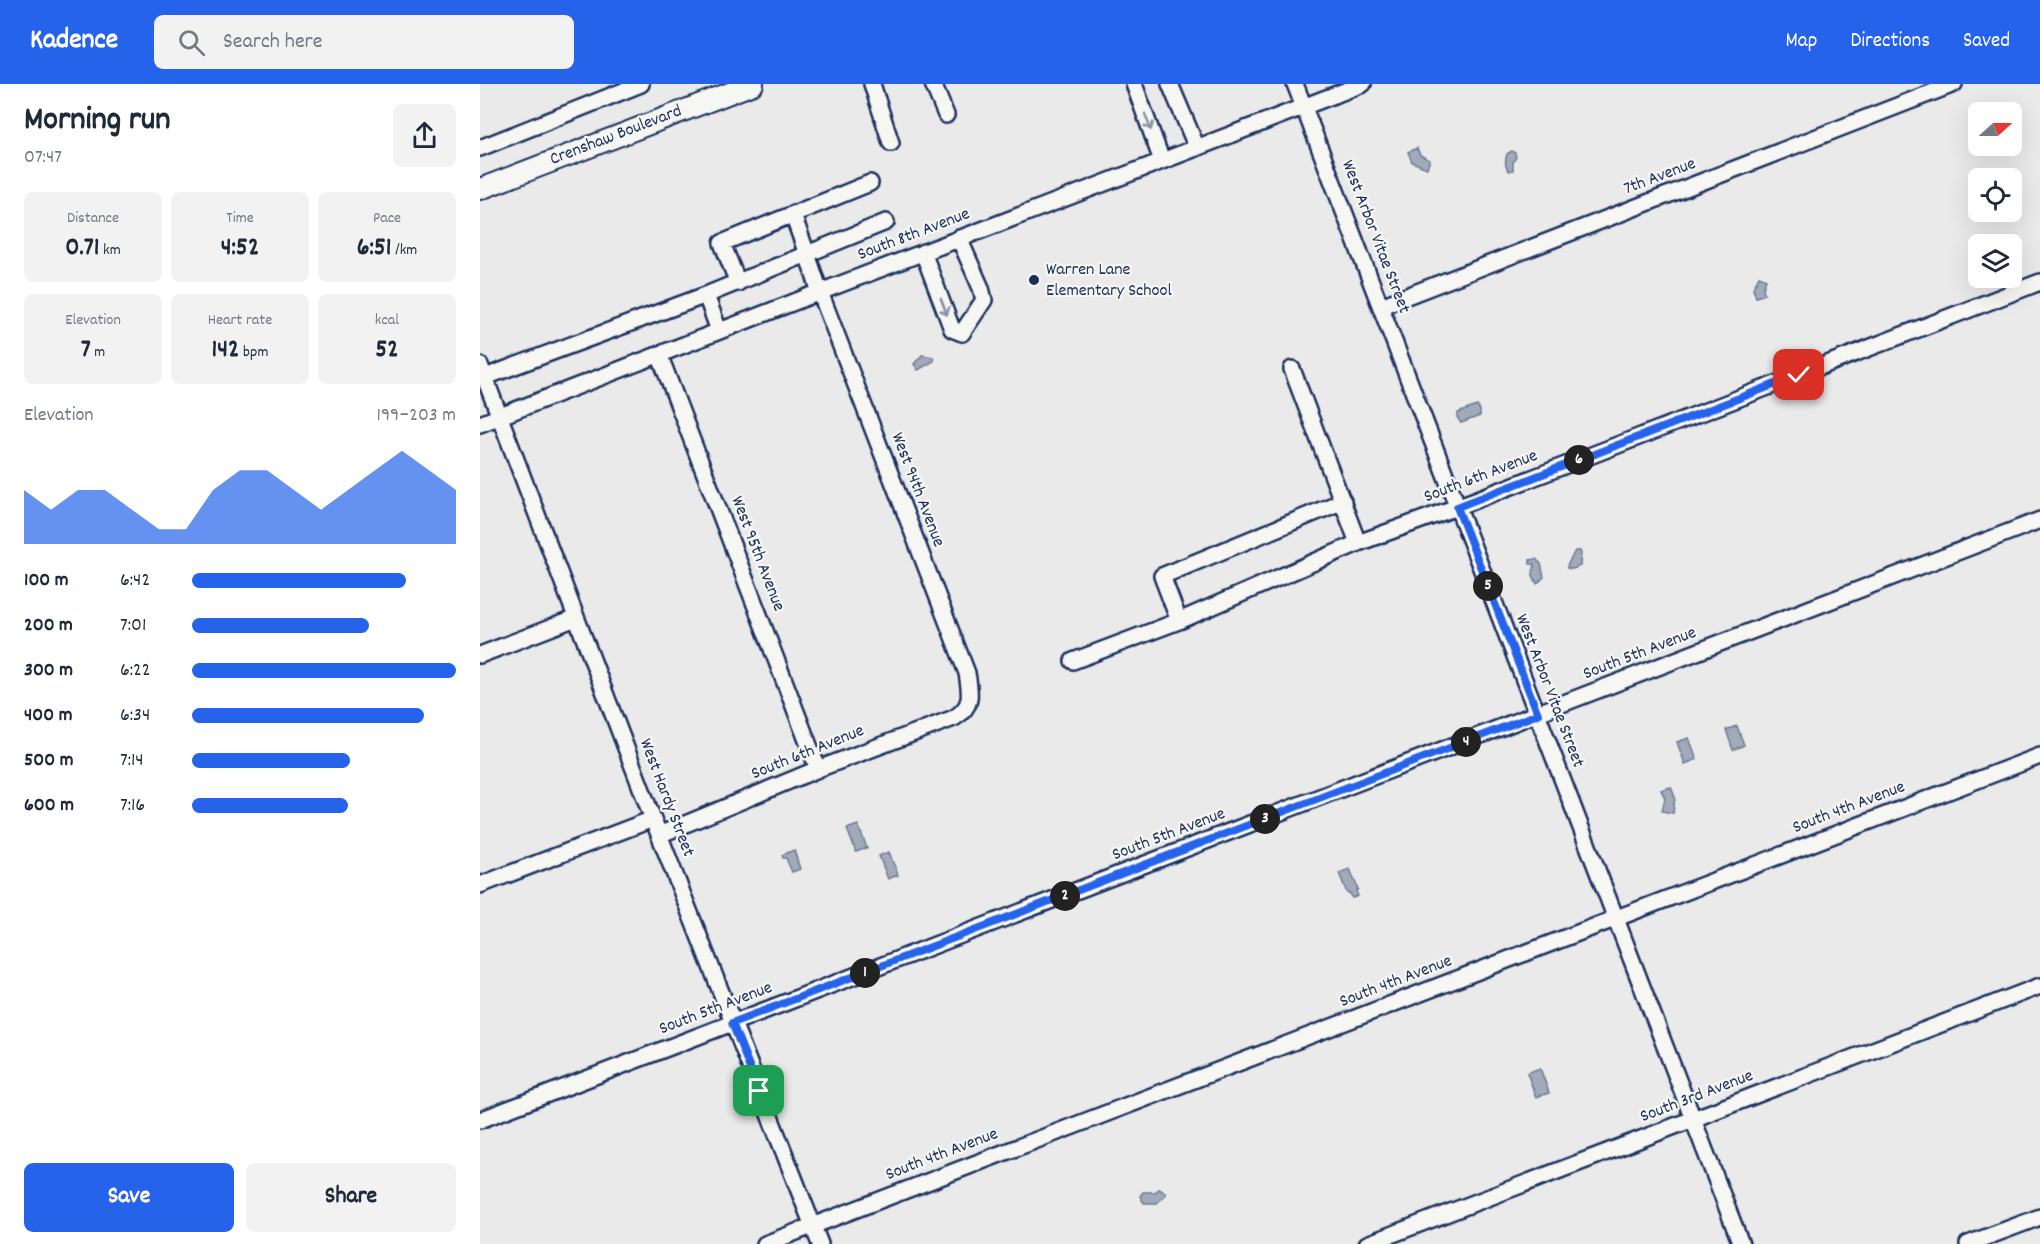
<!DOCTYPE html>
<meta charset="utf-8">
<style>
:root{--surface:#fff;--page:#f2f2f3;--text:#1f2937;--muted:#747a83;--accent:#2563eb}
body{margin:0;font-family:Dekko,sans-serif;background:var(--page);color:var(--text);height:100vh;display:flex;flex-direction:column;font-size:22px;white-space:nowrap}
*{box-sizing:border-box;margin:0}
p{font-size:20px;color:var(--muted)}
.icon{flex:none;width:33px;height:33px;fill:none;stroke:currentColor;stroke-width:2;stroke-linecap:round;stroke-linejoin:round}
.map{position:relative;flex:1;overflow:hidden}
.details{display:flex;flex-direction:column;background:var(--surface);width:480px}
.details>*{flex:none}
.needle{width:39px;rotate:69deg}
.buttons{position:absolute;left:1488px;top:18px;display:grid;gap:12px}
.buttons a{display:grid;place-items:center;width:54px;height:54px;border-radius:9px;background:var(--surface);box-shadow:0 6px 24px #0002;font-size:30px}
.pin{position:absolute;display:grid;place-items:center;width:51px;height:51px;color:#fff;margin:-26px;border-radius:12px;box-shadow:0 3px 9px #0006}
.km{position:absolute;width:30px;height:30px;margin:-15px;border-radius:50%;background:#222;color:#fff;font-size:16px;line-height:30px;text-align:center}
.round{display:grid;place-items:center;flex:none;width:63px;height:63px;border-radius:9px;background:var(--page)}
.head{display:flex;align-items:center;justify-content:space-between;height:102px;padding:0 24px}
h1{font-size:33px;font-weight:800;line-height:45px}
.figures{display:grid;grid-template-columns:repeat(3,1fr);gap:9px;height:102px;padding:6px 24px}
.figures div{display:grid;align-content:center;border-radius:9px;background:var(--page);text-align:center}
.figures b{font-size:26px;font-weight:800}
.figures small{font-size:16px;font-weight:400}
.figures p{font-size:16px}
.chart{height:168px;padding:12px 24px}
.chart p{display:flex;justify-content:space-between}
.chart svg{width:100%;height:108px;margin-top:6px;fill:var(--accent);opacity:.7}
.primary-button{display:flex;gap:12px;margin-top:auto;padding:12px 24px}
.primary-button a{flex:1;height:69px;border-radius:9px;background:var(--accent);color:#fff;font-size:24px;font-weight:800;line-height:69px;text-align:center}
.primary-button a+a{background:var(--page);color:var(--text)}
ul{padding:0 24px;list-style:none;font-size:20px}
li{display:grid;grid-template-columns:96px 72px 1fr;align-items:center;height:45px}
li i{height:15px;border-radius:8px;background:var(--accent)}
header{display:flex;align-items:center;gap:36px;box-sizing:border-box;height:84px;padding:0 30px;background:var(--accent);color:#fff}
header strong{font-size:28px}
nav{display:flex;gap:33px;margin-inline-start:auto;font-size:21px}
.search{width:420px;height:54px;background:var(--page);display:flex;align-items:center;gap:15px;box-sizing:border-box;padding:0 21px;border-radius:9px;color:var(--muted);font-size:22px}
main{display:flex;flex:1;min-height:0}
.map>svg:first-child{display:block}
.water{fill:#a2aaba;stroke:#6c7995;stroke-width:1.5}
.lines{fill:none;stroke-linecap:round;stroke-linejoin:round}
.minor-casing{stroke:#1b2f5e;stroke-width:20}
.major-casing{stroke:#1b2f5e;stroke-width:24}
.minor{stroke:#f6f6f2;stroke-width:15}
.major{stroke:#f6f6f2;stroke-width:20}
.oneway{stroke:#8892a8}
.route-casing{stroke:#fff;stroke-width:12}
.route{stroke:#2563eb;stroke-width:8}
.poi-dot{fill:#1b2f5e;stroke:#f6f6f2;stroke-width:2}
.labels{text-anchor:middle;dominant-baseline:central;stroke-width:4.5;stroke-linejoin:round;paint-order:stroke}
.street-label{font-size:18px;fill:#1b2f5e;stroke:#f6f6f2}
.poi-label{font-size:18px;fill:#1b2f5e;stroke:#f6f6f2;text-anchor:start}
</style>
<header>
<strong>Kadence</strong>
<div class="search"><svg class="icon" aria-label="search" viewBox="0 0 24 24"><circle cx="10" cy="10" r="6"/><path d="M15 15l6 6"/></svg>Search here</div>
<nav><a>Map</a><a>Directions</a><a>Saved</a></nav>
</header>
<main>
<section class="details">
<div class="head"><div><h1>Morning run</h1><p>07:47</p></div><a class="round"><svg class="icon" aria-label="share" viewBox="0 0 24 24"><path d="M12 15V3M7 8l5-5 5 5M5 13v7h14v-7"/></svg></a></div>
<div class="figures">
<div><p>Distance</p><b>0.71<small> km</small></b></div>
<div><p>Time</p><b>4:52</b></div>
<div><p>Pace</p><b>6:51<small> /km</small></b></div>
</div>
<div class="figures">
<div><p>Elevation</p><b>7<small> m</small></b></div>
<div><p>Heart rate</p><b>142<small> bpm</small></b></div>
<div><p>kcal</p><b>52</b></div>
</div>
<div class="chart"><p><span>Elevation</span>199–203 m</p>
<svg viewBox="0 0 160 44" preserveAspectRatio="none"><path d="M0 44V22L10 30L20 22L30 22L40 30L50 38L60 38L70 22L80 14L90 14L100 22L110 30L120 22L130 14L140 6L150 14L160 22V44z"/></svg>
</div>
<ul>
<li><b>100 m</b>6:42<i style="width:81%"></i></li>
<li><b>200 m</b>7:01<i style="width:67%"></i></li>
<li><b>300 m</b>6:22<i style="width:100%"></i></li>
<li><b>400 m</b>6:34<i style="width:88%"></i></li>
<li><b>500 m</b>7:14<i style="width:60%"></i></li>
<li><b>600 m</b>7:16<i style="width:59%"></i></li>
</ul>
<div class="primary-button"><a>Save</a><a>Share</a></div>
</section>
<div class="map">
<svg width="1560" height="1160" viewBox="0 0 1560 1160">
<rect width="100%" height="100%" fill="#e9eae9"/>
<filter id="ink" filterUnits="userSpaceOnUse"><feTurbulence type="fractalNoise" baseFrequency=".0167" numOctaves="2"/><feDisplacementMap in="SourceGraphic" scale="12" xChannelSelector="R" yChannelSelector="G"/><feConvolveMatrix kernelMatrix="1 2 1 2 8 2 1 2 1" color-interpolation-filters="sRGB"/></filter>
<g filter="url(#ink)">
<path class="water" d="M937 64 940 71 950 76 947 84 932 78 928 68Z
M1032 67 1035 69 1036 73 1033 78V86L1029 87C1024 82 1025 76 1027 70Z
M1279 192 1286 195 1283 205 1285 210 1276 213 1273 204Z
M442 271 453 273 454 277 438 286 434 280Z
M997 322 1000 326V332L981 339 978 335V329Z
M1095 467H1100L1101 469 1100 482 1093 485 1087 484V482Z
M1056 475 1061 480 1064 493 1057 500 1053 491 1054 480H1050V476Z
M1257 642 1264 661 1253 666 1246 646Z
M1209 654 1217 675 1205 680 1197 658Z
M1191 703 1195 713 1193 729 1182 727 1185 714 1181 706Z
M378 741 387 764 376 768 367 745Z
M314 766 320 785 312 788 306 774H303L302 771Z
M409 768 418 791 408 795 399 772Z
M870 785 878 805 876 807 878 812 872 814 870 809H867L859 789Z
M1060 984 1069 1009 1056 1013 1047 989Z
M679 1105 683 1107 686 1110 677 1119H664L660 1112 663 1108H675Z"/>
<g class="lines">
<defs>
<path id="minor" d="M392 0 411 59
M453 0 466 31
M654 0 682 77
M690 0 717 64
M815 0 1261 1160
M0 64 161 0
M313 131 327 170 406 138
M443 168 472 245 482 249 504 216 501 204 479 154
M258 199 242 159 390 99
M901 222 1474 0
M179 270 338 685
M0 281 173 735 340 1160
M812 285 878 459
M5 293 226 211
M0 340 340 208 883 0
M699 537 682 492 863 417
M0 571 96 534
M593 577 699 537 878 459 977 423 1560 198
M179 751 338 685 474 634C494 622 490 609 487 589L340 208 327 170 226 211 239 247
M0 801 173 735
M0 1036 1560 436
M285 1160 1560 672
M887 1160 1560 902
M1488 1160 1560 1133"/>
<path id="major" d="M0 105 273 0"/>
</defs>
<use href="#minor" class="minor-casing"/>
<use href="#major" class="major-casing"/>
<use href="#minor" class="minor"/>
<use href="#major" class="major"/>
</g>
<defs><path id="oneway-shaft" d="M-6 0H5M1.5-3L5.5 0L1.5 3" fill="none" stroke-width="1.6" stroke-linecap="round" stroke-linejoin="round" transform="scale(1.5)"/></defs>
<g class="oneway">
<use href="#oneway-shaft" transform="translate(668 38) rotate(70)"/>
<use href="#oneway-shaft" transform="translate(464 223) rotate(69)"/>
</g>
</g>
<g class="lines" filter="url(#ink)">
<defs>
<path id="route" d="M279 1007 252 939 1058 630 977 423 1319 291"/>
</defs>
<use href="#route" class="route-casing"/>
<use href="#route" class="route"/>
</g>
<circle class="poi-dot" cx="554" cy="196" r="6"/>
<g class="labels">
<g class="street-label">
<text transform="translate(136 52) rotate(-21)">Crenshaw Boulevard</text>
<text transform="translate(1180 93) rotate(-21)">7th Avenue</text>
<text transform="translate(434 151) rotate(-21)">South 8th Avenue</text>
<text transform="translate(895 153) rotate(69)">West Arbor Vitae Street</text>
<text transform="translate(1001 393) rotate(-21)">South 6th Avenue</text>
<text transform="translate(437 406) rotate(69)">West 94th Avenue</text>
<text transform="translate(277 470) rotate(69)">West 95th Avenue</text>
<text transform="translate(1160 570) rotate(-21)">South 5th Avenue</text>
<text transform="translate(1069 607) rotate(69)">West Arbor Vitae Street</text>
<text transform="translate(328 669) rotate(-22)">South 6th Avenue</text>
<text transform="translate(186 714) rotate(69)">West Hardy Street</text>
<text transform="translate(1369 724) rotate(-21)">South 4th Avenue</text>
<text transform="translate(689 751) rotate(-21)">South 5th Avenue</text>
<text transform="translate(916 898) rotate(-21)">South 4th Avenue</text>
<text transform="translate(236 925) rotate(-21)">South 5th Avenue</text>
<text transform="translate(1217 1013) rotate(-21)">South 3rd Avenue</text>
<text transform="translate(462 1071) rotate(-21)">South 4th Avenue</text>
</g>
<g class="poi-label">
<text x="566" y="186">Warren Lane<tspan x="566" dy="21">Elementary School</tspan></text>
</g>
</g>
</svg>
<div class="buttons">
<a><svg class="needle" viewBox="-14 -14 28 28"><path d="M0-13l5 13h-10z" fill="#e53935"/><path d="M0 13l5-13h-10z" fill="#747a83"/></svg></a>
<a><svg class="icon" aria-label="locate" viewBox="0 0 24 24"><circle cx="12" cy="12" r="6"/><path d="M12 2v4M12 18v4M2 12h4M18 12h4"/></svg></a>
<a><svg class="icon" aria-label="layers" viewBox="0 0 24 24"><path d="M12 4l9 5-9 5-9-5zM3 14l9 5 9-5"/></svg></a>
</div>
<div class="pin" style="left:279px;top:1007px;background:#1e9e55"><svg class="icon" aria-label="arrive" viewBox="0 0 24 24"><path d="M6 21V4h12l-3 4 3 4H6"/></svg></div>
<div class="pin" style="left:1319px;top:291px;background:#d93025"><svg class="icon" aria-label="check" viewBox="0 0 24 24"><path d="M5 12l5 5 9-10"/></svg></div>
<b class="km" style="left:385px;top:889px">1</b>
<b class="km" style="left:585px;top:812px">2</b>
<b class="km" style="left:785px;top:735px">3</b>
<b class="km" style="left:986px;top:658px">4</b>
<b class="km" style="left:1008px;top:502px">5</b>
<b class="km" style="left:1099px;top:376px">6</b>
</div>
</main>
